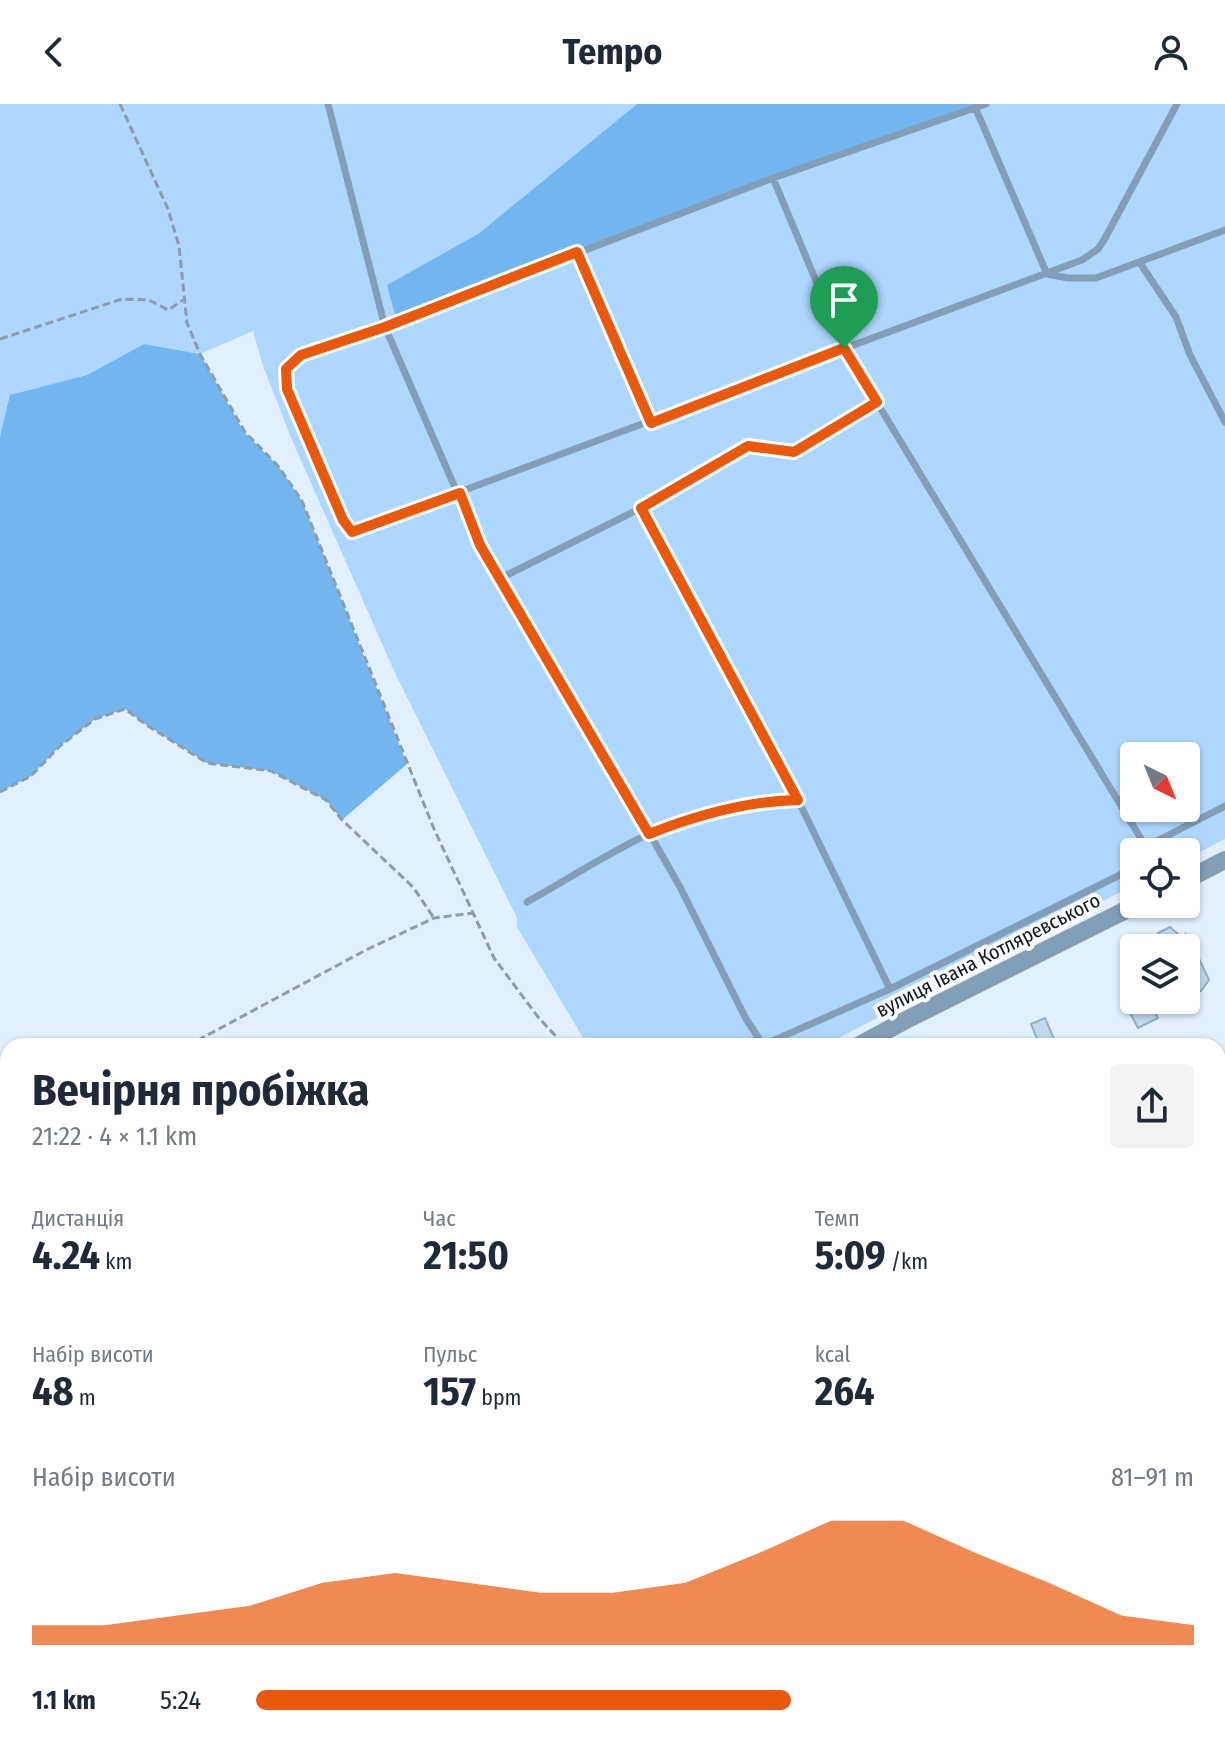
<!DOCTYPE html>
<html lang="uk">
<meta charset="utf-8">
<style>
:root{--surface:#fff;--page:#f2f2f3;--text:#1f2937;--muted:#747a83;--accent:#ea580c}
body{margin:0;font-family:"Fira Sans Condensed",sans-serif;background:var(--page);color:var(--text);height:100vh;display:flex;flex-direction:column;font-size:30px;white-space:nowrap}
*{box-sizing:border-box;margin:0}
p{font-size:26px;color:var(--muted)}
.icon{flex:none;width:44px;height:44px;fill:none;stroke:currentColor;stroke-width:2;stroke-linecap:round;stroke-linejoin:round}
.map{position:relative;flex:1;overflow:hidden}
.drawer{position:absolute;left:0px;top:934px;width:1226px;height:708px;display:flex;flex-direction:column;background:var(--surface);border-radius:24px 24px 0 0;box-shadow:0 2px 6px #0004}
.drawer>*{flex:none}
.needle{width:52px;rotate:137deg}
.tools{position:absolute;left:1120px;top:638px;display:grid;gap:16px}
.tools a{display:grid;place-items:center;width:80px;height:80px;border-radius:8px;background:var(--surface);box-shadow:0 2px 6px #0004;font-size:40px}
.pin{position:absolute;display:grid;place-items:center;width:68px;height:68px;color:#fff;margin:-82px -34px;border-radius:50% 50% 50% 0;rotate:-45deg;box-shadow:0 0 8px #0007}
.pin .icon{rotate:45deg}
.round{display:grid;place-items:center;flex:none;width:84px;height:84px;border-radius:8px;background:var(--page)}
.head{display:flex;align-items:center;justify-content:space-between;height:136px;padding:0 32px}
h1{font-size:44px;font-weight:700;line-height:60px}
.metrics{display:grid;grid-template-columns:repeat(3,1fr);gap:12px;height:136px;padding:8px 32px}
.metrics div{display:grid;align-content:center}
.metrics b{font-size:40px;font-weight:700}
.metrics small{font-size:22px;font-weight:400}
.metrics p{font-size:22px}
.chart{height:224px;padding:16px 32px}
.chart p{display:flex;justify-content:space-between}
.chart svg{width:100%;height:144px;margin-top:8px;fill:var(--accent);opacity:.7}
ul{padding:0 32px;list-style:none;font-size:26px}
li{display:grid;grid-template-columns:128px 96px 1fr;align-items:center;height:60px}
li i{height:20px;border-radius:10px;background:var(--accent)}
header{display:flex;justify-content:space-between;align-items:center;height:104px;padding:0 32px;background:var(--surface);font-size:36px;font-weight:700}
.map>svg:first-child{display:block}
.built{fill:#cee0f1}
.green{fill:#add7fe;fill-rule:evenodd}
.forest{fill:#73b5ee}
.building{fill:#c0d9f0;stroke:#96aec4;stroke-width:2}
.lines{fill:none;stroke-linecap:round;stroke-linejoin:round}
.path{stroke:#8f9da8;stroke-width:3;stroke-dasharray:8 4;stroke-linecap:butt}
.service{stroke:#839fb8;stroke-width:7}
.minor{stroke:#839fb8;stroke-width:14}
.tertiary{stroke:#839fb8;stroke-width:18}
.route-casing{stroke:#fff;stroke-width:16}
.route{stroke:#ea580c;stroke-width:10}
.labels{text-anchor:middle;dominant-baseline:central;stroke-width:8;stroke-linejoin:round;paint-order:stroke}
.street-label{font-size:20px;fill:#0e171f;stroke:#fbfbfb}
</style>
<header><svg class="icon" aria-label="back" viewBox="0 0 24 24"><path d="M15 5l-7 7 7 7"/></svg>Tempo<svg class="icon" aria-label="person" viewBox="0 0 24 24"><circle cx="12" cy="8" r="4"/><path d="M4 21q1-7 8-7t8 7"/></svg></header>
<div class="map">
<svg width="1225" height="1642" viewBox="0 0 1225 1642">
<rect width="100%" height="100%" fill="#e0f0fe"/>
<path class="built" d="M297 1634H486L469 1642H301Z"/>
<path class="green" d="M0 0H637L478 130 388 181 577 148 986 0H1225V735L1186 755V748H1134V781L823 942H588L517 823V814L395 569 292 336 263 262 253 227 200 250 144 240 87 271 11 291 0 333ZM1134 652H1186V704H1134Z"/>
<path class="forest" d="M637 0H986L773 74 397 218 387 181 478 130Z
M144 240 200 250 244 328 279 363 302 397 407 660 342 716 326 696 271 667 207 659 145 620 125 605 95 615 60 642 31 672 0 688V333L10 291 87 271Z
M1225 972V1499L1218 1489V976Z
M735 1634H912L926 1642H739Z"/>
<path class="building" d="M1170 823 1186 837V831L1194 844 1209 876 1201 887H1190L1186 880V844H1166L1158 829Z
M1149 897 1158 914 1138 924 1129 907Z
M1045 914 1057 942H1040L1031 920Z"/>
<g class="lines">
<path class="path" d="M120 0 168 105 179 142 187 219 200 250 245 328 279 363 302 397 434 725 494 854 538 913 565 942
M0 235 122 195 149 196 168 206 185 195
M0 688 31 672 60 642 95 615 125 605 145 620 207 659 271 667 326 696 342 716 413 783 434 814
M187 942 366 846 434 814 474 809
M0 1037 8 1033"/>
<path class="service" d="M328 0 385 223 480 441 585 616 680 783 745 913 763 941
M986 0 773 74 385 223 301 251 286 265 287 285 343 416 352 428 1082 156 1098 145 1104 136 1177 0
M975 3 1047 170 1068 174H1096L1225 126
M773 74 844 244 1149 748
M577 148 651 319
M1140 159 1176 213 1190 251 1225 318
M641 404 798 696 890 885
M499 475 641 404 748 342 794 348 877 298
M1145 743 1225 702
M527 798C581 768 635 731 693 712 726 702 764 697 798 696
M761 942 890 885 1134 764
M587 1634 591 1642"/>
<path class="minor" d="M0 1260 8 1255
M0 1299 8 1315
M689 1634 694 1642
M168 1642 179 1636
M496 1642 512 1634"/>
<path class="tertiary" d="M1186 776 1225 756
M858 942 904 917 1138 800
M0 1486 8 1481"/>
</g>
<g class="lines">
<defs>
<path id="route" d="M577 148 651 319 844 244 877 298 794 348 748 342 641 404 798 696C746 697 697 711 649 730L480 441 460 389 352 428 343 416 287 285 286 265 301 251 385 223Z"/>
</defs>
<use href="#route" class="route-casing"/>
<use href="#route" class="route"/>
</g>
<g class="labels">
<g class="street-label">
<text transform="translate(988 851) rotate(-27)">вулиця Івана Котляревського</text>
</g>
</g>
</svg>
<div class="tools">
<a><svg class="needle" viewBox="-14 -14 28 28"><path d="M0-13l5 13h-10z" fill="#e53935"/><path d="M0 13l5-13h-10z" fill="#747a83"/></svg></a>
<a><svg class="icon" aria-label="locate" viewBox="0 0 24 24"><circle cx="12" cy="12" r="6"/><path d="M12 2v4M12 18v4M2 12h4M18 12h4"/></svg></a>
<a><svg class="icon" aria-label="layers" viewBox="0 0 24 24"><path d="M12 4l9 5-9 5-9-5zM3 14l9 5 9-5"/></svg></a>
</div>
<div class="pin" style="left:844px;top:244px;background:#1e9e55"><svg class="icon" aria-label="arrive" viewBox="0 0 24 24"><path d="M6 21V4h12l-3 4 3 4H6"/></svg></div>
<section class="drawer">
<div class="head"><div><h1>Вечірня пробіжка</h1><p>21:22 · 4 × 1.1 km</p></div><a class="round"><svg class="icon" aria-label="share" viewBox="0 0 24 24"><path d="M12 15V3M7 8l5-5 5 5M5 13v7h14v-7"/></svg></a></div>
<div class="metrics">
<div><p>Дистанція</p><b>4.24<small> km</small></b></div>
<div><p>Час</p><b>21:50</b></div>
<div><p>Темп</p><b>5:09<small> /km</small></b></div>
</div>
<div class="metrics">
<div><p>Набір висоти</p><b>48<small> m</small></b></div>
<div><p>Пульс</p><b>157<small> bpm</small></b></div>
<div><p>kcal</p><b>264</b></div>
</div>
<div class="chart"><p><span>Набір висоти</span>81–91 m</p>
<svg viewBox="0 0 160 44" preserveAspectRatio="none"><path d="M0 44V38L10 38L20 35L30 32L40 25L50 22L60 25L70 28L80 28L90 25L100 16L110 6L120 6L130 16L140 25L150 35L160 38V44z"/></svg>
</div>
<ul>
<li><b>1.1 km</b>5:24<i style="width:57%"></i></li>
</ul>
</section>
</div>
